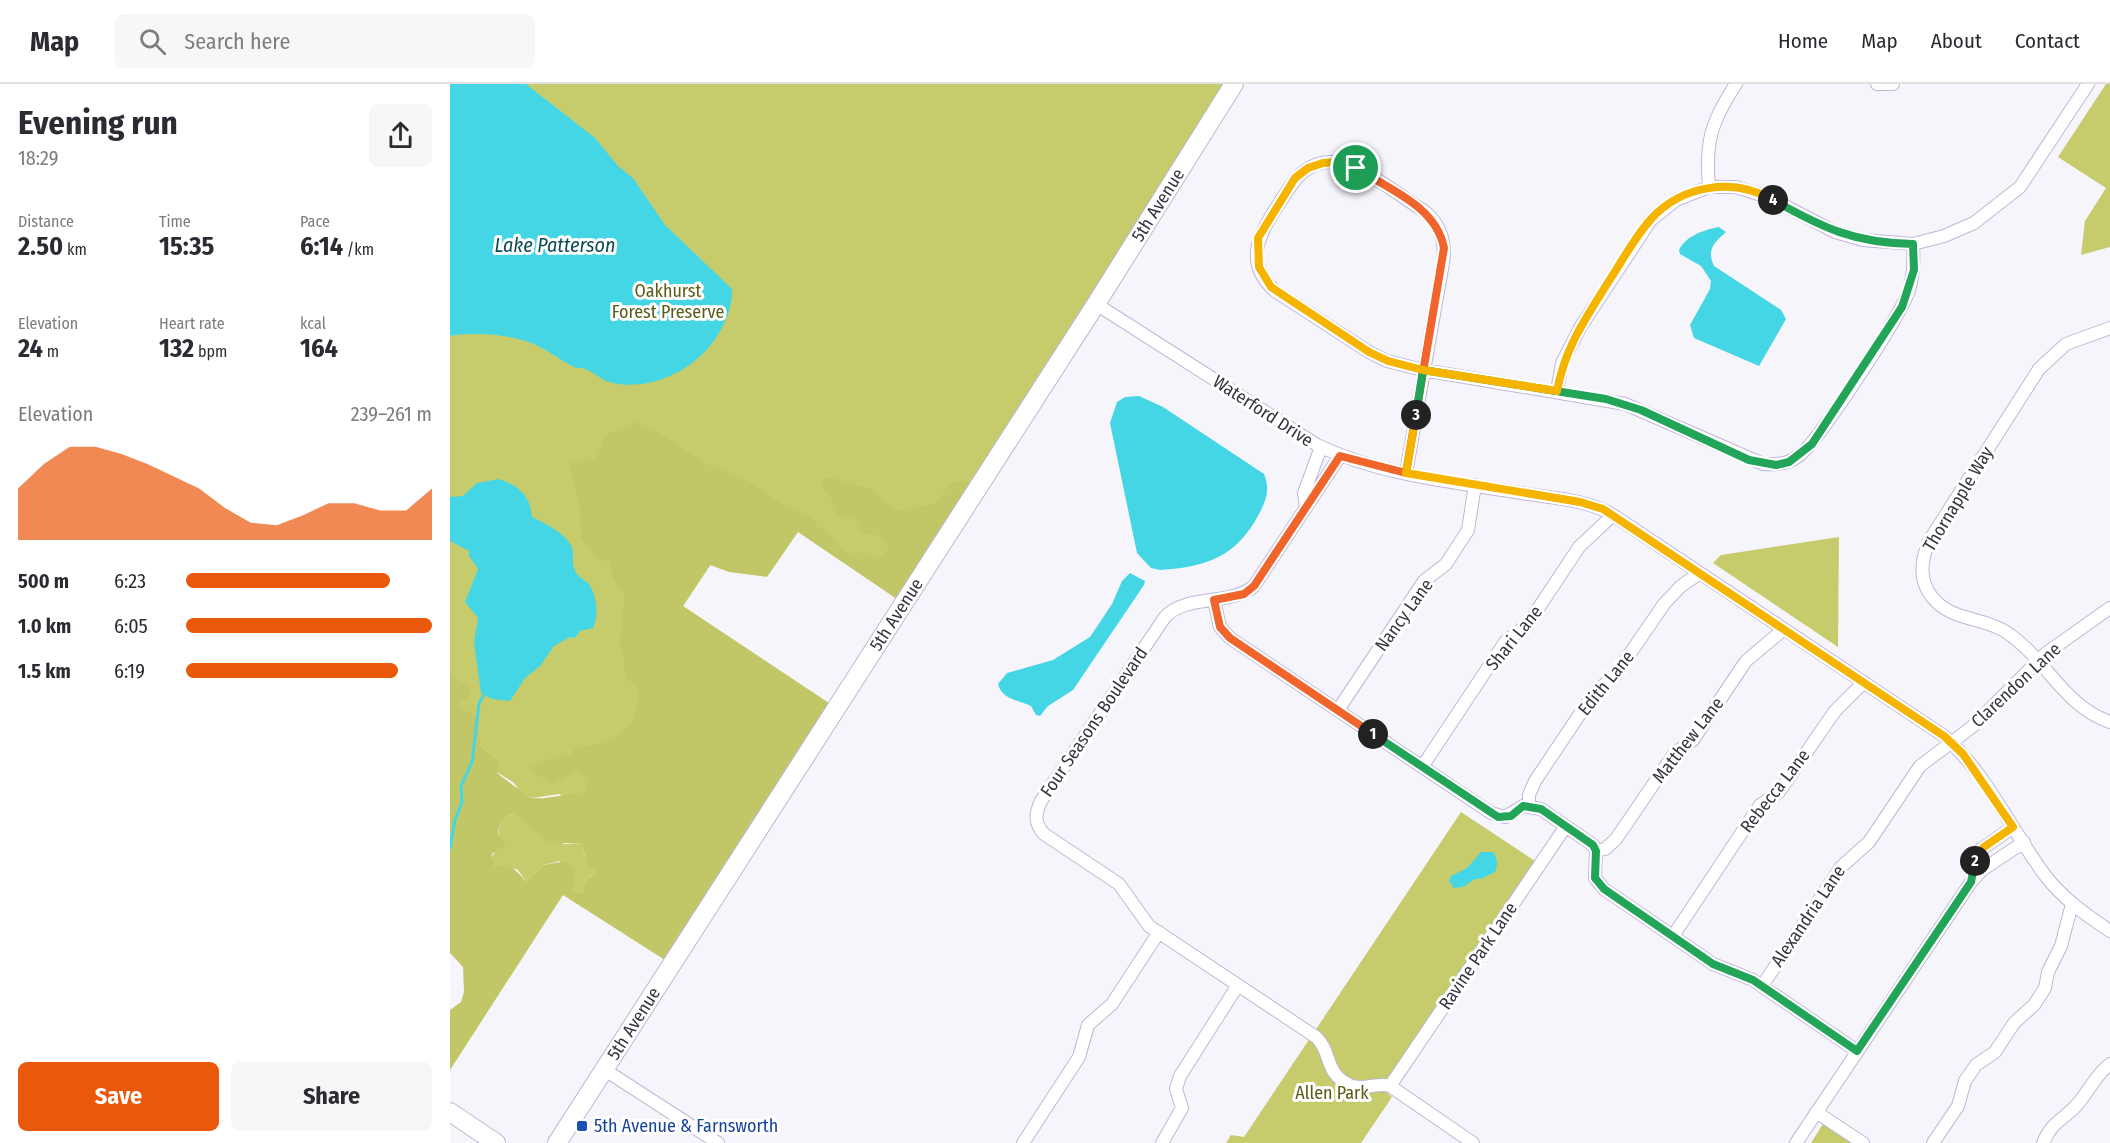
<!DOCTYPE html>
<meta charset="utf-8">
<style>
:root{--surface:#fff;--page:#f7f7f7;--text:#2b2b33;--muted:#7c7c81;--line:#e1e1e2;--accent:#ea580c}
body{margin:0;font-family:"Fira Sans Condensed",sans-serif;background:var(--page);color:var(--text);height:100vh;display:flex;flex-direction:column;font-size:22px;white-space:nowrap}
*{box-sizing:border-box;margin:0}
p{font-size:20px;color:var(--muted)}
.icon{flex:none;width:33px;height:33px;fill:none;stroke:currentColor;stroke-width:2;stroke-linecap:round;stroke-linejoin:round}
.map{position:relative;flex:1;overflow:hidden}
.drawer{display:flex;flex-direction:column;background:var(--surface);width:450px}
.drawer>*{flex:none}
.pin{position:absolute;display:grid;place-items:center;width:51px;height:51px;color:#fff;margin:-26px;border:3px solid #fff;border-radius:50%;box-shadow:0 2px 6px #0007}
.km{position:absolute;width:30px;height:30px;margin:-15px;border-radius:50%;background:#222;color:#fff;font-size:16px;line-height:30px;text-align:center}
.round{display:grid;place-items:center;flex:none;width:63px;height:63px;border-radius:9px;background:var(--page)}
.overview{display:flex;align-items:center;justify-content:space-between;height:102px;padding:0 18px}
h1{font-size:33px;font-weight:700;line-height:45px}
.stats{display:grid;grid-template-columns:repeat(3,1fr);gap:9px;height:102px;padding:6px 18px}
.stats div{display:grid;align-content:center}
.stats b{font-size:26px;font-weight:700}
.stats small{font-size:16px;font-weight:400}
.stats p{font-size:16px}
.chart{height:168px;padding:12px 18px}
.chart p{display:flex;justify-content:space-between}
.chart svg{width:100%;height:108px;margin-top:6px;fill:var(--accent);opacity:.7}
.action{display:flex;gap:12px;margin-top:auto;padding:12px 18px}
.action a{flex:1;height:69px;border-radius:9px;background:var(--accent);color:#fff;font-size:24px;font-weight:700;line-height:69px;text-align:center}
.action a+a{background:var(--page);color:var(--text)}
ul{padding:0 18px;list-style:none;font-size:20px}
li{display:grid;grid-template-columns:96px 72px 1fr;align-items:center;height:45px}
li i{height:15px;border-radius:8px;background:var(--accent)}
header{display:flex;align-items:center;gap:36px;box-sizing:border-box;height:84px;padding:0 30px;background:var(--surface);border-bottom:2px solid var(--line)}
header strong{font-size:28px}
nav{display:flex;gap:33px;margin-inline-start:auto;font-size:21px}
.search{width:420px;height:54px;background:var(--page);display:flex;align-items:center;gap:15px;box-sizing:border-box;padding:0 21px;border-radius:9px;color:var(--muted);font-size:22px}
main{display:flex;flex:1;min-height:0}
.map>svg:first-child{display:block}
.green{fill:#c6cc6c}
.forest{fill:#c1c767;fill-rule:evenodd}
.water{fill:#45d6e5}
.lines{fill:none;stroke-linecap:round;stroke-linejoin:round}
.stream{stroke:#45d6e5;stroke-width:3}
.street-casing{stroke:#bfb7d7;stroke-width:14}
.secondary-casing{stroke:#bfb7d7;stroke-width:20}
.street{stroke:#fff;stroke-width:12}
.secondary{stroke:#fff;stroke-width:18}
.split-1-casing{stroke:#fff;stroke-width:12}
.split-2-casing{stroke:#fff;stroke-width:12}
.split-3-casing{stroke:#fff;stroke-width:12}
.split-4-casing{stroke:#fff;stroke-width:12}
.split-5-casing{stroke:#fff;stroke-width:12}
.split-1{stroke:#f0652b;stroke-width:8}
.split-2{stroke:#22a559;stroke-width:8}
.split-3{stroke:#f5b400;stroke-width:8}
.split-4{stroke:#22a559;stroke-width:8}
.split-5{stroke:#f5b400;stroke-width:8}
.transit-dot{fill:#1a4fb4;stroke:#fff;stroke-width:2}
.labels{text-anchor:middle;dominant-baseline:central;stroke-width:6;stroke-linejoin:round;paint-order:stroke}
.street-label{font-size:18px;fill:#373441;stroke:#fff}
.park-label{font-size:18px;fill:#595c15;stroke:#fff}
.transit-label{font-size:18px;fill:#164399;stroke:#fff;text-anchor:start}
.water-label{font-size:20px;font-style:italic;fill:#0d4c53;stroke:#fff}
</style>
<header>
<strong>Map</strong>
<div class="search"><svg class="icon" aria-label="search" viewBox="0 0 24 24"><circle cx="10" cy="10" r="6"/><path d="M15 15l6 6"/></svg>Search here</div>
<nav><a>Home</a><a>Map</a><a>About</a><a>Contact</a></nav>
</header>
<main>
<section class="drawer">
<div class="overview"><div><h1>Evening run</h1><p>18:29</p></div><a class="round"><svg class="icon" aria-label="share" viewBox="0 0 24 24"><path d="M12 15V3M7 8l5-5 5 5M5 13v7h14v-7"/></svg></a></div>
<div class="stats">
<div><p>Distance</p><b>2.50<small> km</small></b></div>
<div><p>Time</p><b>15:35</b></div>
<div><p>Pace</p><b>6:14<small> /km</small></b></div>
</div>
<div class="stats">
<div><p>Elevation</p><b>24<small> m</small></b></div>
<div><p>Heart rate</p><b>132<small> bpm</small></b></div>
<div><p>kcal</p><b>164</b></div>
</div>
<div class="chart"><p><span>Elevation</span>239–261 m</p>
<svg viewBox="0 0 160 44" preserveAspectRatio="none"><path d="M0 44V23L10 13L20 6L30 6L40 9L50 13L60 18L70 23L80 31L90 37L100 38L110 34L120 29L130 29L140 32L150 32L160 23V44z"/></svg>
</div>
<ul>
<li><b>500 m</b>6:23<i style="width:83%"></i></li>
<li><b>1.0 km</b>6:05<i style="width:100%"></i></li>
<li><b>1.5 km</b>6:19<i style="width:86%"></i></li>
</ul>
<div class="action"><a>Save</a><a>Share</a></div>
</section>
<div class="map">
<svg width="1660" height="1059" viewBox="0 0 1660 1059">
<rect width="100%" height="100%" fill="#f6f5fc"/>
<path class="green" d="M0 0H776L450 517 303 417 233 522 260 809 109 710 83 714 71 709 64 699 47 688 52 678 31 663 30 658 0 647Z
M1656 0H1660V163L1631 171 1635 137 1656 104 1608 73Z
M1389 453 1388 563 1263 479 1271 471Z
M1011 728 1085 777 932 1004 942 1013 911 1059H776L781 1051 794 1053Z
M65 729 114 760 131 759 136 774 146 785 144 790 136 795 132 809 123 805 110 777 93 781 76 797 67 785 44 784C40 775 42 771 49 763 48 747 47 735 65 729Z
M1373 1040 1402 1059H1361Z"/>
<path class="forest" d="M185 338 204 345 256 380 297 396 332 420 361 432 368 443 382 451 389 463 402 472 411 468 424 473H433L439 463C432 453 424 447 411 451L405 435 390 432 383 426 381 414 371 403 373 395 379 393 423 406 433 417 447 426 484 420 502 398 515 397 523 401 450 517 348 448 317 493 279 488 260 481 233 522 382 621 218 878 113 811 0 986V926L11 918 14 908 13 883 0 869V589L10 598 18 600 22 606 17 614 9 618 7 623 19 628 27 637 31 663 52 678 47 689C53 693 76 712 82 714 94 716 119 709 134 709L138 695 127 687 102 700 81 687 76 680C94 681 91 676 105 673 115 671 120 675 126 663 141 664 166 654 178 643 186 634 187 619 189 607L175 592 173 570 169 562 175 511 163 495 160 479 147 474 131 455 130 422 120 380C143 367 145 389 154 352ZM65 729 94 755 103 759H131L139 782 145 785 144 790 136 795 132 809 123 805 125 787 116 777 93 781 76 797C66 787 61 777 44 784L42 770 56 760 48 750C49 738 55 732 65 729Z"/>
<path class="water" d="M0 0H76L145 54 168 82 183 94 215 141 282 205C283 225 272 248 259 263 237 290 194 308 159 298 150 295 144 288 135 285 130 283 127 285 122 282 110 276 99 267 86 261 60 250 28 248 0 252Z
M1269 143 1276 148C1265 158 1256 165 1264 182L1331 226 1336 235 1309 282 1244 254 1240 241 1260 205 1261 197 1251 182 1230 170 1229 166C1237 151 1254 146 1269 143Z
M689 312 713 323 814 390C820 405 817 415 809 430 786 473 757 483 710 486L701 484 687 469 660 339 667 318 675 313Z
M49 395C69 402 80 411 82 433 94 439 122 452 123 468 123 477 122 483 127 490 130 494 134 496 138 499 147 510 149 531 143 544L130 547 125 554 120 553 104 562 90 582 75 594 60 617 42 615 31 609 24 558 28 534 15 518 28 485 19 472V467L0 457V413L13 412 27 399Z
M680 489 695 497 694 501 623 606 598 622 590 632 586 631 581 622C569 616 552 616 548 600L557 589 603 576 640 553 662 520 672 497Z
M1031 768H1043C1048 775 1048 780 1045 788L1031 795H1025L1013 803 1004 804 999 797 1001 792 1017 784Z"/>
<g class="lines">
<path class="stream" d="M0 764 5 736 12 718 11 702 22 678 29 620 33 612"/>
<defs>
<path id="street" d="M1427 0H1443
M1259 103C1255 58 1261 38 1286 0
M646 220 867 361C930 391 1002 398 1071 409 1101 414 1136 415 1163 431L1494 652C1536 689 1561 745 1594 790 1612 814 1636 831 1660 847
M1660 244 1616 260 1589 285 1479 457C1471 476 1468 496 1482 513 1502 538 1532 532 1556 548 1595 573 1614 623 1660 638
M1107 307 1112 279 1131 242 1201 136 1226 116 1259 103H1286L1318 113 1385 148 1413 156 1463 160 1494 152 1524 139 1570 103 1638 0
M890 372 804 502C780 522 736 510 715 533L591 717C585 730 584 739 594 750L669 800 699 842 866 953C883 969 873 990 902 1002 915 1006 928 998 940 1002L1023 1059
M956 389 993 179C996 158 990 140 974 127 950 112 909 78 881 78 854 78 843 98 830 118 810 149 792 177 825 207L919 268 937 277 973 286 1175 320 1313 380C1328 381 1339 380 1351 370 1370 354 1452 230 1459 206 1464 191 1464 176 1463 160
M856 424 854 409 871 363
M764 516 770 543 780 554 1041 729 1055 733 1073 722 1091 725 1143 761 1146 767 1145 794 1154 805 1263 880 1303 896 1407 967
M888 626 974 497 996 480 1018 446 1025 401
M972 683 1055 558 1078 540 1129 463 1163 431
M1079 721V711L1085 697 1142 612 1166 590 1214 520 1231 502 1250 489
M1146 767 1155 765 1166 755 1224 670 1243 656 1296 577 1334 545
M1522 797 1529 767 1563 743
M1223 852 1310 721 1329 708 1385 627 1414 598
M1312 902 1391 783 1419 758 1470 682 1522 643 1595 570 1660 524
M155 986 268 1059
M940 1002 1116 742
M1366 1028 1413 1059
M573 1059 629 973 638 941 662 920 709 848
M712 1059 732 1024 726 1005 730 992 788 901
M1346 1059 1521 798 1532 786 1574 758
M1483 1059 1508 1022 1515 997 1526 981 1545 968 1564 939 1584 921 1595 904 1598 888 1611 862 1622 820
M1593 1059C1601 1040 1610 1037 1624 1024 1638 1010 1644 992 1660 980"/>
<g id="secondary">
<path d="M0 1028 46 1059"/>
<path id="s1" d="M107 1059 646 220 784 0"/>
</g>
</defs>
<use href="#street" class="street-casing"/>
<use href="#secondary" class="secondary-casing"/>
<use href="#street" class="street"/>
<use href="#secondary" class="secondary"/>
</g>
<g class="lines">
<defs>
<path id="split-1" d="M906 84C938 105 986 122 994 164L956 389 890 372 804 502 794 510 764 516 770 543 780 554 923 650"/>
<path id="split-2" d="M923 650 1048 733 1061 732 1073 722 1091 725 1143 761 1146 767 1145 794 1154 805 1263 880 1303 896 1407 967 1521 798 1525 777"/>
<path id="split-3" d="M966 331 956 389 1130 418 1153 425 1494 652 1513 670 1563 743 1534 763 1525 777"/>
<path id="split-4" d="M966 331 973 286 1156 315 1191 326 1299 376 1326 381 1339 378 1362 360 1452 223 1464 186 1463 160C1404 159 1373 144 1323 116"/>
<path id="split-5" d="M906 84 887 78 873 79 858 84 845 94 808 154 809 183 821 203 919 268 938 277 973 286 1107 307C1115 264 1134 237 1157 200 1171 179 1184 154 1201 135 1232 101 1283 93 1323 116"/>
</defs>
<use href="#split-1" class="split-1-casing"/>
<use href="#split-2" class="split-2-casing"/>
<use href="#split-3" class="split-3-casing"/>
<use href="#split-4" class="split-4-casing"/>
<use href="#split-5" class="split-5-casing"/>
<use href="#split-1" class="split-1"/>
<use href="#split-2" class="split-2"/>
<use href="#split-3" class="split-3"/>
<use href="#split-4" class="split-4"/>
<use href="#split-5" class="split-5"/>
</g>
<rect class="transit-dot" x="126" y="1036" width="12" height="12" rx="3"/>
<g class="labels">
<g class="street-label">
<text stroke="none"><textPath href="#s1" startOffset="1114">5th Avenue</textPath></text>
<text transform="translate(813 327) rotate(33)">Waterford Drive</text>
<text transform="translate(1508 415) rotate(-59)">Thornapple Way</text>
<text stroke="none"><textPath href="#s1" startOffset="628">5th Avenue</textPath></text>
<text transform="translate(954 531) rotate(-54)">Nancy Lane</text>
<text transform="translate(1064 554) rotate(-51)">Shari Lane</text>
<text transform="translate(1156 599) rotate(-51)">Edith Lane</text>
<text transform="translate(1566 601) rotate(-43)">Clarendon Lane</text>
<text transform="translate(644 638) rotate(-56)">Four Seasons Boulevard</text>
<text transform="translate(1238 656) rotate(-52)">Matthew Lane</text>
<text transform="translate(1325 707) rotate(-52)">Rebecca Lane</text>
<text transform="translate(1358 832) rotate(-56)">Alexandria Lane</text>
<text transform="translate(1028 872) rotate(-56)">Ravine Park Lane</text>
<text stroke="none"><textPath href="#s1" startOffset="142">5th Avenue</textPath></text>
</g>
<g class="park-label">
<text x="218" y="207">Oakhurst<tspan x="218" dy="21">Forest Preserve</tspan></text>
<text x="882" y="1009">Allen Park</text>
</g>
<g class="transit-label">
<text x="144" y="1042">5th Avenue &amp; Farnsworth</text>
</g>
<g class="water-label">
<text x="105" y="161">Lake Patterson</text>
</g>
</g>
</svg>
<div class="pin" style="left:906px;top:84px;background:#1e9e55"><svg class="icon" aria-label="arrive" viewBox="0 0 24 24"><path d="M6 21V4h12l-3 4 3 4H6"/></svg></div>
<b class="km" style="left:923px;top:650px">1</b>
<b class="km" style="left:1525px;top:777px">2</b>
<b class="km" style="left:966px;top:331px">3</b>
<b class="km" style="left:1323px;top:116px">4</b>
</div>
</main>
